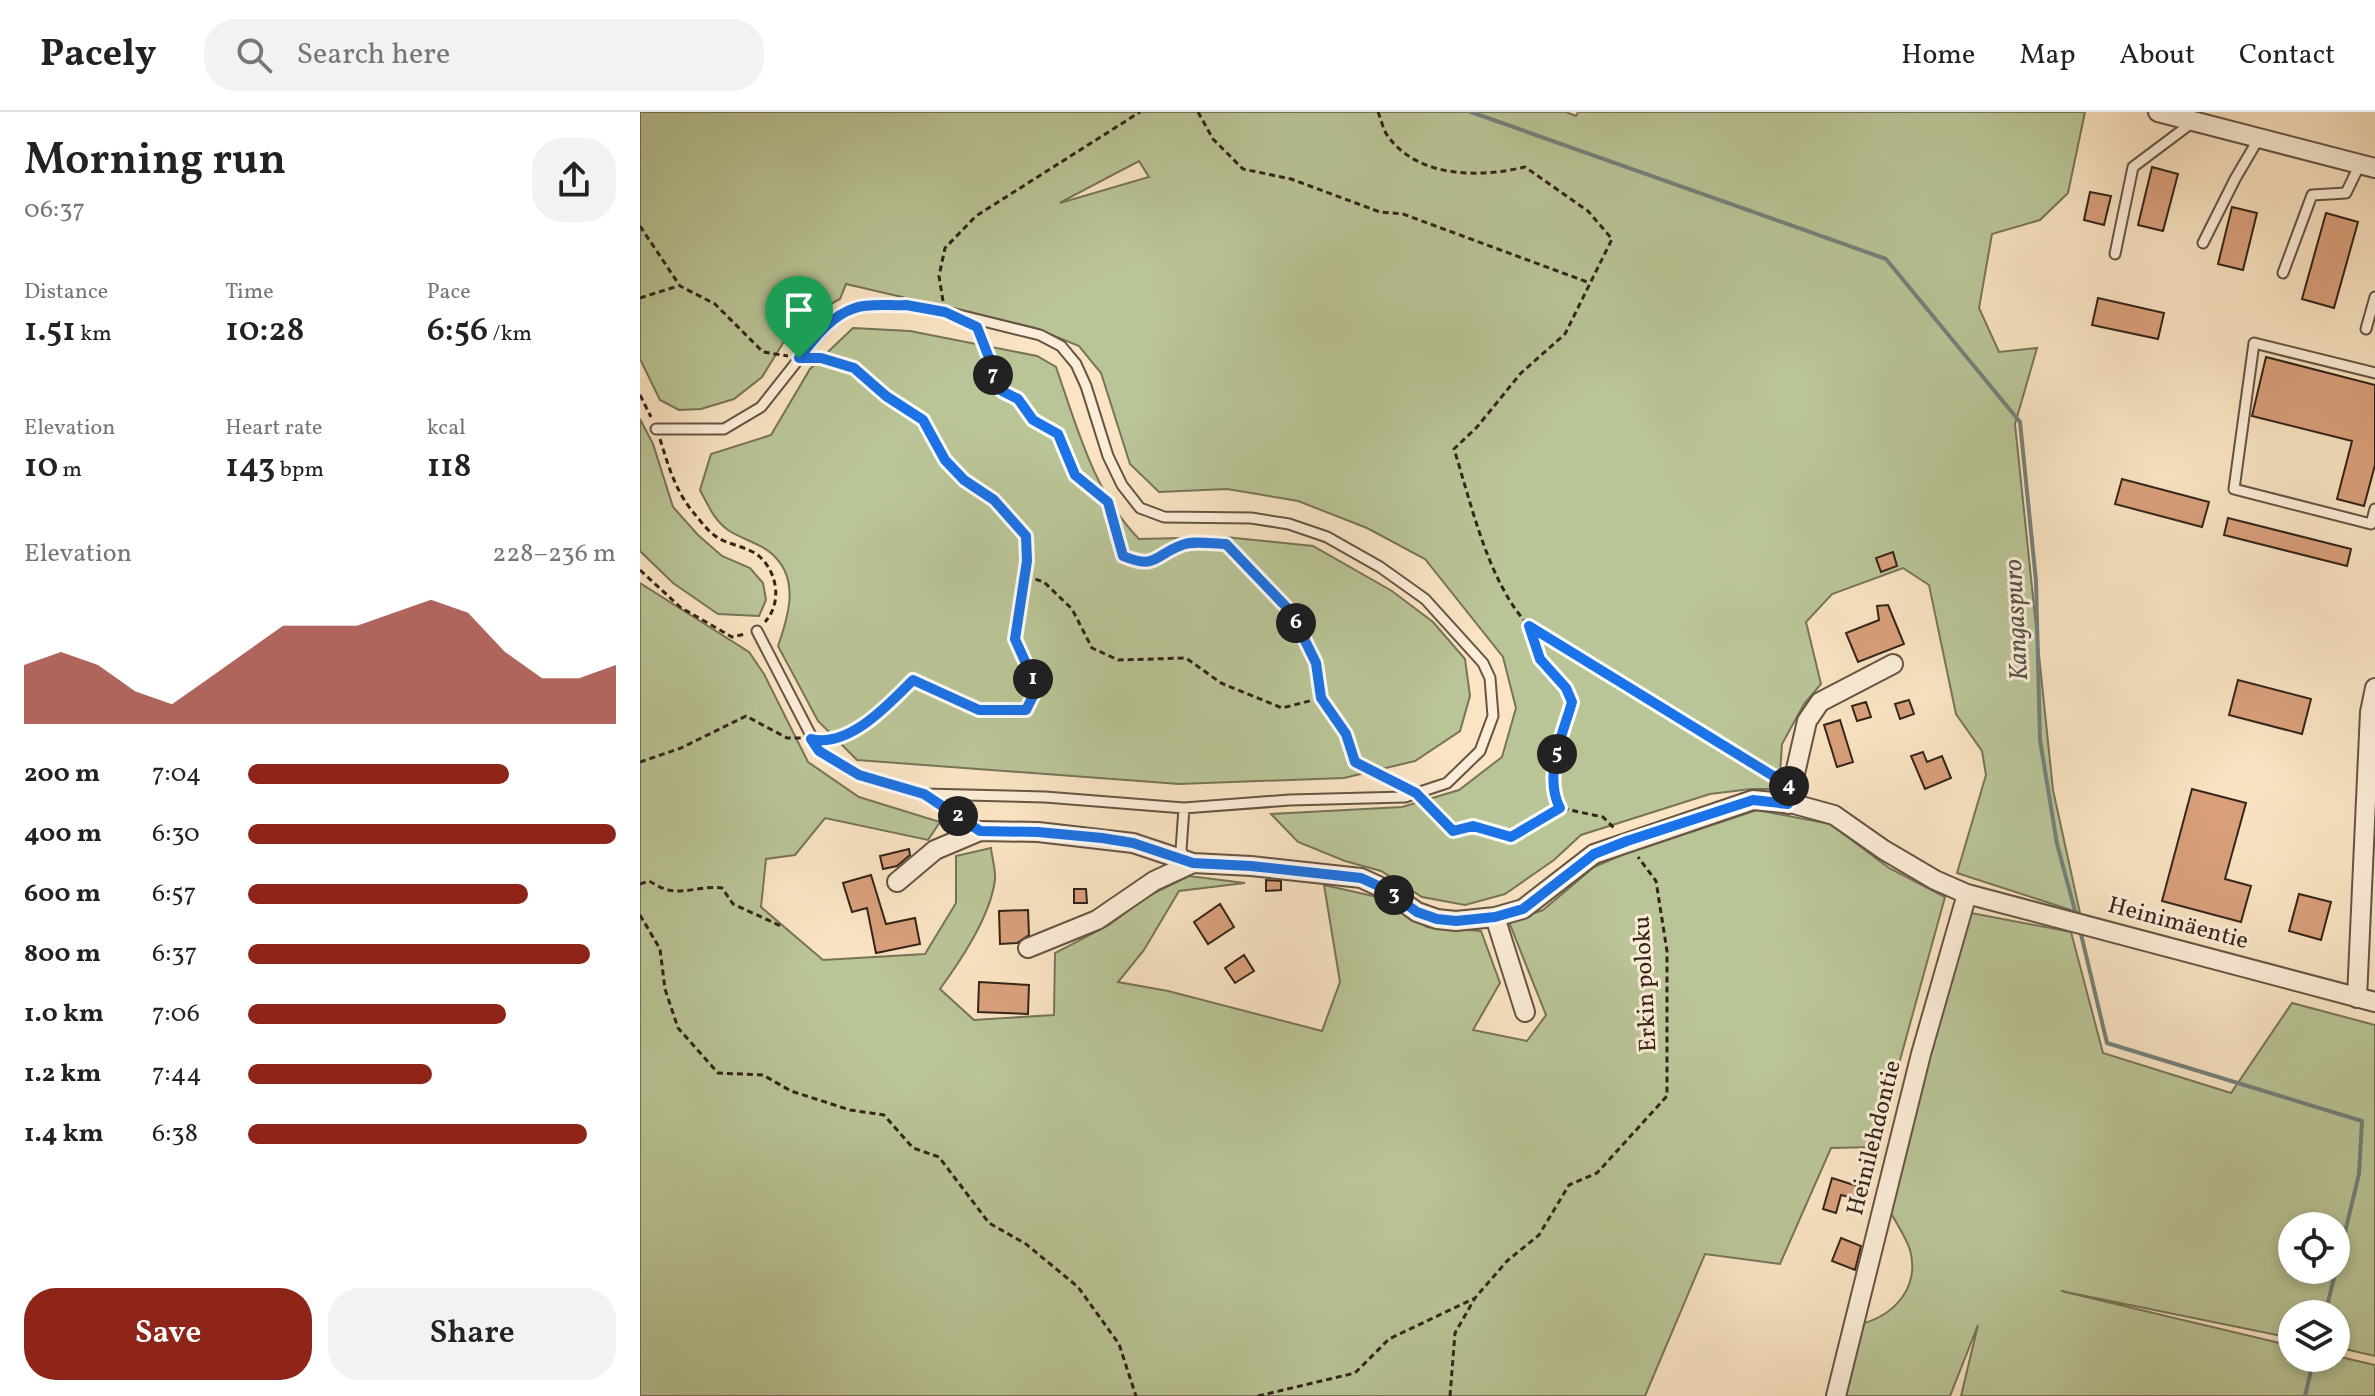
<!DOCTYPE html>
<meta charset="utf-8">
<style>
:root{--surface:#fff;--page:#f2f2f2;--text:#222;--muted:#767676;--line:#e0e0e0;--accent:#8f2418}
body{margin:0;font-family:Vollkorn,serif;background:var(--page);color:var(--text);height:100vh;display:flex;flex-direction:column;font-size:30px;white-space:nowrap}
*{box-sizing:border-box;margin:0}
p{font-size:26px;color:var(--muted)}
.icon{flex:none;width:44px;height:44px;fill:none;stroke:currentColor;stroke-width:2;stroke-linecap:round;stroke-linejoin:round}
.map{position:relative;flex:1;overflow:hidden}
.details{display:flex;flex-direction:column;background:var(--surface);width:640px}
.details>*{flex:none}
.fabs{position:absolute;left:1638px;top:1100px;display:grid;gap:16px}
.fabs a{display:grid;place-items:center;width:72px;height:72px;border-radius:50%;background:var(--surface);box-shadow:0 4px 12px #0003;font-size:40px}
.pin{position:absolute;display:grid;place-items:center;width:68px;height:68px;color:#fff;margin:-82px -34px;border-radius:50% 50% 50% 0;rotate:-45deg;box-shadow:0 0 8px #0007}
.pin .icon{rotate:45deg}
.km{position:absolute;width:40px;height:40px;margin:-20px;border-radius:50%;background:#222;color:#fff;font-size:22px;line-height:40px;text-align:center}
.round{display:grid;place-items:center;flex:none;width:84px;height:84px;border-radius:32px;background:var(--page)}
.summary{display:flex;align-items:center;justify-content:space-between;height:136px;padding:0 24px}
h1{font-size:44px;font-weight:600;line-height:60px}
.metrics{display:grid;grid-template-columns:repeat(3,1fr);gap:12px;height:136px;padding:8px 24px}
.metrics div{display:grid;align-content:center}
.metrics b{font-size:34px;font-weight:600}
.metrics small{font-size:22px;font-weight:400}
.metrics p{font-size:22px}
.chart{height:224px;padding:16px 24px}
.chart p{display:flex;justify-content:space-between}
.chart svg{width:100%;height:144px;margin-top:8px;fill:var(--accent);opacity:.7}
.action{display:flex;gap:16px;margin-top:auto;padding:16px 24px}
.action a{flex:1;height:92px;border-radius:32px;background:var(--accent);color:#fff;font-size:32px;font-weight:600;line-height:92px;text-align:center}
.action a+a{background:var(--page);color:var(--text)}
ul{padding:0 24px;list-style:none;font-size:26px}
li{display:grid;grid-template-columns:128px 96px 1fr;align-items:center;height:60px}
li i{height:20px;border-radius:10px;background:var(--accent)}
header{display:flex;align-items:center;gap:48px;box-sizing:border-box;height:112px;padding:0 40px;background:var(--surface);border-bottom:2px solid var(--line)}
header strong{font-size:38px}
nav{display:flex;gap:44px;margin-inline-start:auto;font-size:28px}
.search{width:560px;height:72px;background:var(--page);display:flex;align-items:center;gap:20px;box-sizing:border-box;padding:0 28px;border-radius:32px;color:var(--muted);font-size:30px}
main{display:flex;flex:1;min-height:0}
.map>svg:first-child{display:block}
.green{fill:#bac597;stroke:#777458;stroke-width:2;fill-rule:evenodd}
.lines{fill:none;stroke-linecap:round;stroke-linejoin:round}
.stream{stroke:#75807b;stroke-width:4}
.building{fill:#d9a07b;stroke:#34241a;stroke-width:2}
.service-casing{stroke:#665444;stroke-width:13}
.minor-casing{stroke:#665444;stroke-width:22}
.path{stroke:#34241a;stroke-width:3;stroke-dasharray:6 4;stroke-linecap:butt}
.service{stroke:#fcedd8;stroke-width:9}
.minor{stroke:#fcedd8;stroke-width:18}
.route-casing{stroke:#fff;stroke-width:16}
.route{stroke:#1a73e8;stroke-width:10}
.labels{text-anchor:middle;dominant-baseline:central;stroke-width:6;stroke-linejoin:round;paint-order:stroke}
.street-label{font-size:24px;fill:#34241a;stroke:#fcedd8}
.water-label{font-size:26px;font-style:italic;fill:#54524a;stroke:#fcedd8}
</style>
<header>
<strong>Pacely</strong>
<div class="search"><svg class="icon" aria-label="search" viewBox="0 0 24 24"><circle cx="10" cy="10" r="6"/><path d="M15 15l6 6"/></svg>Search here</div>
<nav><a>Home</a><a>Map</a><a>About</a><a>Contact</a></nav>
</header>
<main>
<section class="details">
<div class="summary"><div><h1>Morning run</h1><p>06:37</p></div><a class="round"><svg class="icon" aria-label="share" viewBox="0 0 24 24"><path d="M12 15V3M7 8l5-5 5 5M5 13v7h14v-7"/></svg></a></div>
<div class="metrics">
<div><p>Distance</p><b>1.51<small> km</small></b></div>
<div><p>Time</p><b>10:28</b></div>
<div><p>Pace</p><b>6:56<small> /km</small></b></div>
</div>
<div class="metrics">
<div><p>Elevation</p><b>10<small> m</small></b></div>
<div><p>Heart rate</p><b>143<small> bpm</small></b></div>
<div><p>kcal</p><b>118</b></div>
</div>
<div class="chart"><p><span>Elevation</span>228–236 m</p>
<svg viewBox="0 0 160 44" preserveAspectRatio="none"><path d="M0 44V26L10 22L20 26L30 34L40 38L50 30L60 22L70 14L80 14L90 14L100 10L110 6L120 10L130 22L140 30L150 30L160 26V44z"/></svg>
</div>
<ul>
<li><b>200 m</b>7:04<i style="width:71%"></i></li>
<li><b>400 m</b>6:30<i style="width:100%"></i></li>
<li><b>600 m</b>6:57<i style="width:76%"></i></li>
<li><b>800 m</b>6:37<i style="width:93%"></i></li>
<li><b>1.0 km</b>7:06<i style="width:70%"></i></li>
<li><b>1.2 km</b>7:44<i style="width:50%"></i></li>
<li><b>1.4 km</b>6:38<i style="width:92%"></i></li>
</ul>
<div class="action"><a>Save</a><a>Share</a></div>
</section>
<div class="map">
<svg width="1735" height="1284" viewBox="0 0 1735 1284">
<rect width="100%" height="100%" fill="#fae4c3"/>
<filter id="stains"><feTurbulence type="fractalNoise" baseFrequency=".0025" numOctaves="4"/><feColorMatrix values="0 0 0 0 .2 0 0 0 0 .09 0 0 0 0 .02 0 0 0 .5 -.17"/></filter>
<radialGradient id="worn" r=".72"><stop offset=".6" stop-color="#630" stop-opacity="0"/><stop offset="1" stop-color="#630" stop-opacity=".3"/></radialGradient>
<path class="green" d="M0 0H926L936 4 938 0H1445L1428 81 1400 108 1352 122 1339 196 1359 240 1397 236 1375 312 1413 678 1440 801 1317 761 1346 663 1342 639 1316 602 1289 473 1263 456 1192 482 1166 510 1181 572 1164 592 1142 632 1139 677H1111L1070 682 941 723 914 748 865 782 825 793 782 785 741 759 705 749 658 730 631 702 762 695 819 678 862 645 876 596 863 545 785 447 727 416 658 389 587 377 519 380 490 352 461 261 439 234 395 216 206 172 200 187 167 205 143 231 122 265 94 287 61 297 39 298 20 288 0 247ZM499 49 509 65 420 91 421 90Z
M213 216 270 219 397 244 416 255C437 315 454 381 499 427L585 425 673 434 752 479 793 510 825 547 830 584 820 619 775 649 704 666 539 672 217 648 178 609 138 534C148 506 159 470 136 446 124 432 103 428 88 418 74 408 68 393 60 378L71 342 131 323 170 257Z
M0 307 13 332 33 395 58 423 82 444 110 456 123 471 126 488 119 504 78 502 33 471 0 439Z
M0 471 109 540 124 562 168 650 219 685 300 710 288 728 185 706 155 743 126 747 121 795 183 848 285 842 316 791V744L351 736C352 746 356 759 355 768 350 805 321 848 300 877L334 908 414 903 415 841 469 813 508 784 549 764 605 771 539 779 504 838 478 870 528 879 682 919 700 870 684 773 733 784 787 815 841 819 860 871 833 918 887 929 906 903 869 810 903 798 954 755 982 743 1117 698 1190 712 1249 756 1305 785 1236 1035 1191 1036 1140 1152 1065 1142 1005 1284H0Z
M1331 801 1431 820 1463 941 1591 981 1652 891 1735 913V1244L1696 1235V1202H1652V1226L1421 1179 1652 1234V1246L1696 1244 1735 1253V1284H1321L1338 1213 1310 1284H1203L1221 1212C1255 1203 1280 1175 1270 1138 1266 1125 1256 1111 1250 1099L1289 944ZM1652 1114H1696V1158H1652Z"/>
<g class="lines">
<path class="stream" d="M831 0 1246 147 1380 310 1396 469 1400 628 1417 732 1437 806
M1440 818 1467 931 1722 1009 1719 1062 1696 1158
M1685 1202 1696 1158
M1665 1284 1674 1246"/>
</g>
<path class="building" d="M1512 55 1538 62 1523 119 1498 113Z
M1450 80 1471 84 1464 113 1444 108Z
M1592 95 1617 101 1603 158 1578 152Z
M1686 101 1718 110 1694 196 1662 187Z
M1458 186 1524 201 1518 227 1452 213Z
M1626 245 1735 273V353L1724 394 1697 387 1712 329 1612 304Z
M1482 367 1569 390 1562 415 1475 392Z
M1588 406 1711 437 1707 454 1584 423Z
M1253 440 1257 454 1241 460 1236 446Z
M1248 493 1264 532 1218 550 1206 521 1239 508 1237 494Z
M1598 568 1671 587 1662 622 1589 603Z
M1269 588 1274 602 1260 607 1255 592Z
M1226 590 1231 605 1217 609 1212 594Z
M1200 608 1213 650 1197 655 1184 613Z
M1283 640 1287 650 1302 644 1311 666 1285 677 1271 644Z
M1552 677 1606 691 1585 767 1611 774 1601 810 1522 789Z
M269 737 270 743 257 754 243 757 240 744Z
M231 763 246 812 275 806 280 832 236 841 227 796 212 800 203 771Z
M626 768 641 769V778L626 779Z
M434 777H446L447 791H434Z
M1659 782 1691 790 1681 828 1649 819Z
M580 792 594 815 568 832 554 810Z
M388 798 389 823 377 831 360 832 359 799Z
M604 843 614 859 595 871 585 856Z
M339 870 389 873 388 902 338 900Z
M1192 1066 1220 1075 1217 1087 1201 1083 1196 1101 1183 1097Z
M1201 1126 1221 1134 1215 1158 1192 1149Z"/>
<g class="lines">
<defs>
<path id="service" d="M1563 131 1595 67 1619 26
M1475 142 1493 55 1553 10
M1643 161 1672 83 1706 81 1720 52
M1726 217 1735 185
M1735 261 1614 231 1594 377 1731 412 1735 397
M16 317H84L121 295 181 219 197 205 217 195 266 193 299 198 400 223 421 234 436 252 446 274 468 344 482 373 500 396 524 405 611 406 649 412 687 425 740 455 785 487 843 551 850 566 853 604 840 639 807 671 765 685 650 688 544 696 405 685 284 682 219 663 179 639 117 519
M544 696 541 738 545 748"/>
<path id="minor" d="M1518 0 1735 56
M1148 692 1167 609 1180 590 1253 552
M257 770 295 738 340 719 398 720 493 731 553 751 611 754 721 766 745 777 777 800 797 807 816 809 855 805 883 797 954 742 1113 688 1154 692 1194 703 1244 738 1295 768 1327 782 1735 890
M855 805 885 900
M388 836 457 808 514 769 553 751
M1717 886 1730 600 1735 576
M1196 1284 1281 942 1327 782"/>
</defs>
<use href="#service" class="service-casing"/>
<use href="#minor" class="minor-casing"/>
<path class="path" d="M558 0 573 27 603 57 651 67 740 100 763 102 950 171
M738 0C741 7 743 17 747 23 777 66 839 66 885 55L948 99 972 127 925 222 881 261 837 315 814 337C832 394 848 470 889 514L1137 667
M0 114 40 174 75 192 123 240 148 244
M0 186 38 174
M303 189 299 164 305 136 336 104 500 0
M338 220 354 265 362 279 378 287 393 308 418 322 435 363 468 390 483 444C515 457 515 443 542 433 553 428 573 432 586 432L651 500 676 551 681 586 706 622 715 650 759 672
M175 246 214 256 246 284 283 308 305 348 324 368 354 388 386 424 387 449 375 527 397 576 386 598H339L273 568 236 605 188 629
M0 283 11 305
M20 327C28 353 35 378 53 400 59 407 66 417 74 423 86 433 107 434 119 444 138 461 142 491 125 510
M0 458 40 495 92 525 105 522
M386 464 404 470 432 497 452 536 478 548 546 546 581 571 642 596 681 586
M889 514 900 547 926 576 932 590C923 622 903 664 920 696
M0 650 41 636 106 604 147 626H161
M784 691 813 719 833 714 871 725 920 696 963 705 976 718
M303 694 324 708
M0 772 9 769C15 772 22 777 28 778 46 782 64 773 82 776L93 792 141 814
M0 803 20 837 25 877 38 916 78 961 123 963 151 979 210 998 244 1003 273 1036 299 1045 349 1111 386 1132 438 1175 479 1232 496 1284
M618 1284 715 1261 749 1227 835 1186
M810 1284 815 1221 835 1186 867 1149 899 1123 929 1073 957 1061 1027 984V839L1016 769 998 745"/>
<use href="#service" class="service"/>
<use href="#minor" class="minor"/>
</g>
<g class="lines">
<defs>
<path id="route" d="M266 193 305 200 337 215 362 279 378 287 393 308 418 322 435 363 468 390 483 444C517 458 514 443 542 433 553 428 573 432 586 432L651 500 676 551 681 586 706 622 715 650 776 681 813 719 833 714 871 725 920 696C903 664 923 622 932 590L926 576 900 547 889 514 1151 675 1148 692 1113 688 987 729 954 742 883 797 855 805 816 809 797 807 777 800 745 777 721 766 611 754 553 751 493 731 462 726 398 720 340 719 284 682 219 663 179 639 171 627C209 636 248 593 273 568L339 598H386L397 576 375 527 387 449 386 424 354 388 324 368 305 348 283 308 246 284 214 256 181 246H159C174 227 190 204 215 196 229 191 250 194 266 193Z"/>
</defs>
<use href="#route" class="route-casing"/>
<use href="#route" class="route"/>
</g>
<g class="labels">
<g class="street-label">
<text transform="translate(1538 812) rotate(15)">Heinimäentie</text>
<text transform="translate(1006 872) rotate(-93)">Erkin poloku</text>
<text transform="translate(1235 1026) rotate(-76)">Heinilehdontie</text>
</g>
<g class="water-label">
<text transform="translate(1377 508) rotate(-93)">Kangaspuro</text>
</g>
</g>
<rect width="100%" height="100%" filter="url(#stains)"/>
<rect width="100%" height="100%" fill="url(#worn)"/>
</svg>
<div class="fabs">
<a><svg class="icon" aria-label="locate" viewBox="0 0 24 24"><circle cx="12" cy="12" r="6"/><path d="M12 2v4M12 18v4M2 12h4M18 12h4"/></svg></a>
<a><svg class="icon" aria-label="layers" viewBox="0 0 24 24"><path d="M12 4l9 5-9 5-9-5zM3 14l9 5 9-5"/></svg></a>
</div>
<div class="pin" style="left:159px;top:246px;background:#1e9e55"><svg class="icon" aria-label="arrive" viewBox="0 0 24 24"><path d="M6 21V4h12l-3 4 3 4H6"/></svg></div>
<b class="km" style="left:393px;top:567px">1</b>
<b class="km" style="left:318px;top:704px">2</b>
<b class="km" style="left:754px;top:783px">3</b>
<b class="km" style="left:1149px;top:674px">4</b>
<b class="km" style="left:917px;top:642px">5</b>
<b class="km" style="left:656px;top:511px">6</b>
<b class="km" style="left:353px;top:263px">7</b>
</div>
</main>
